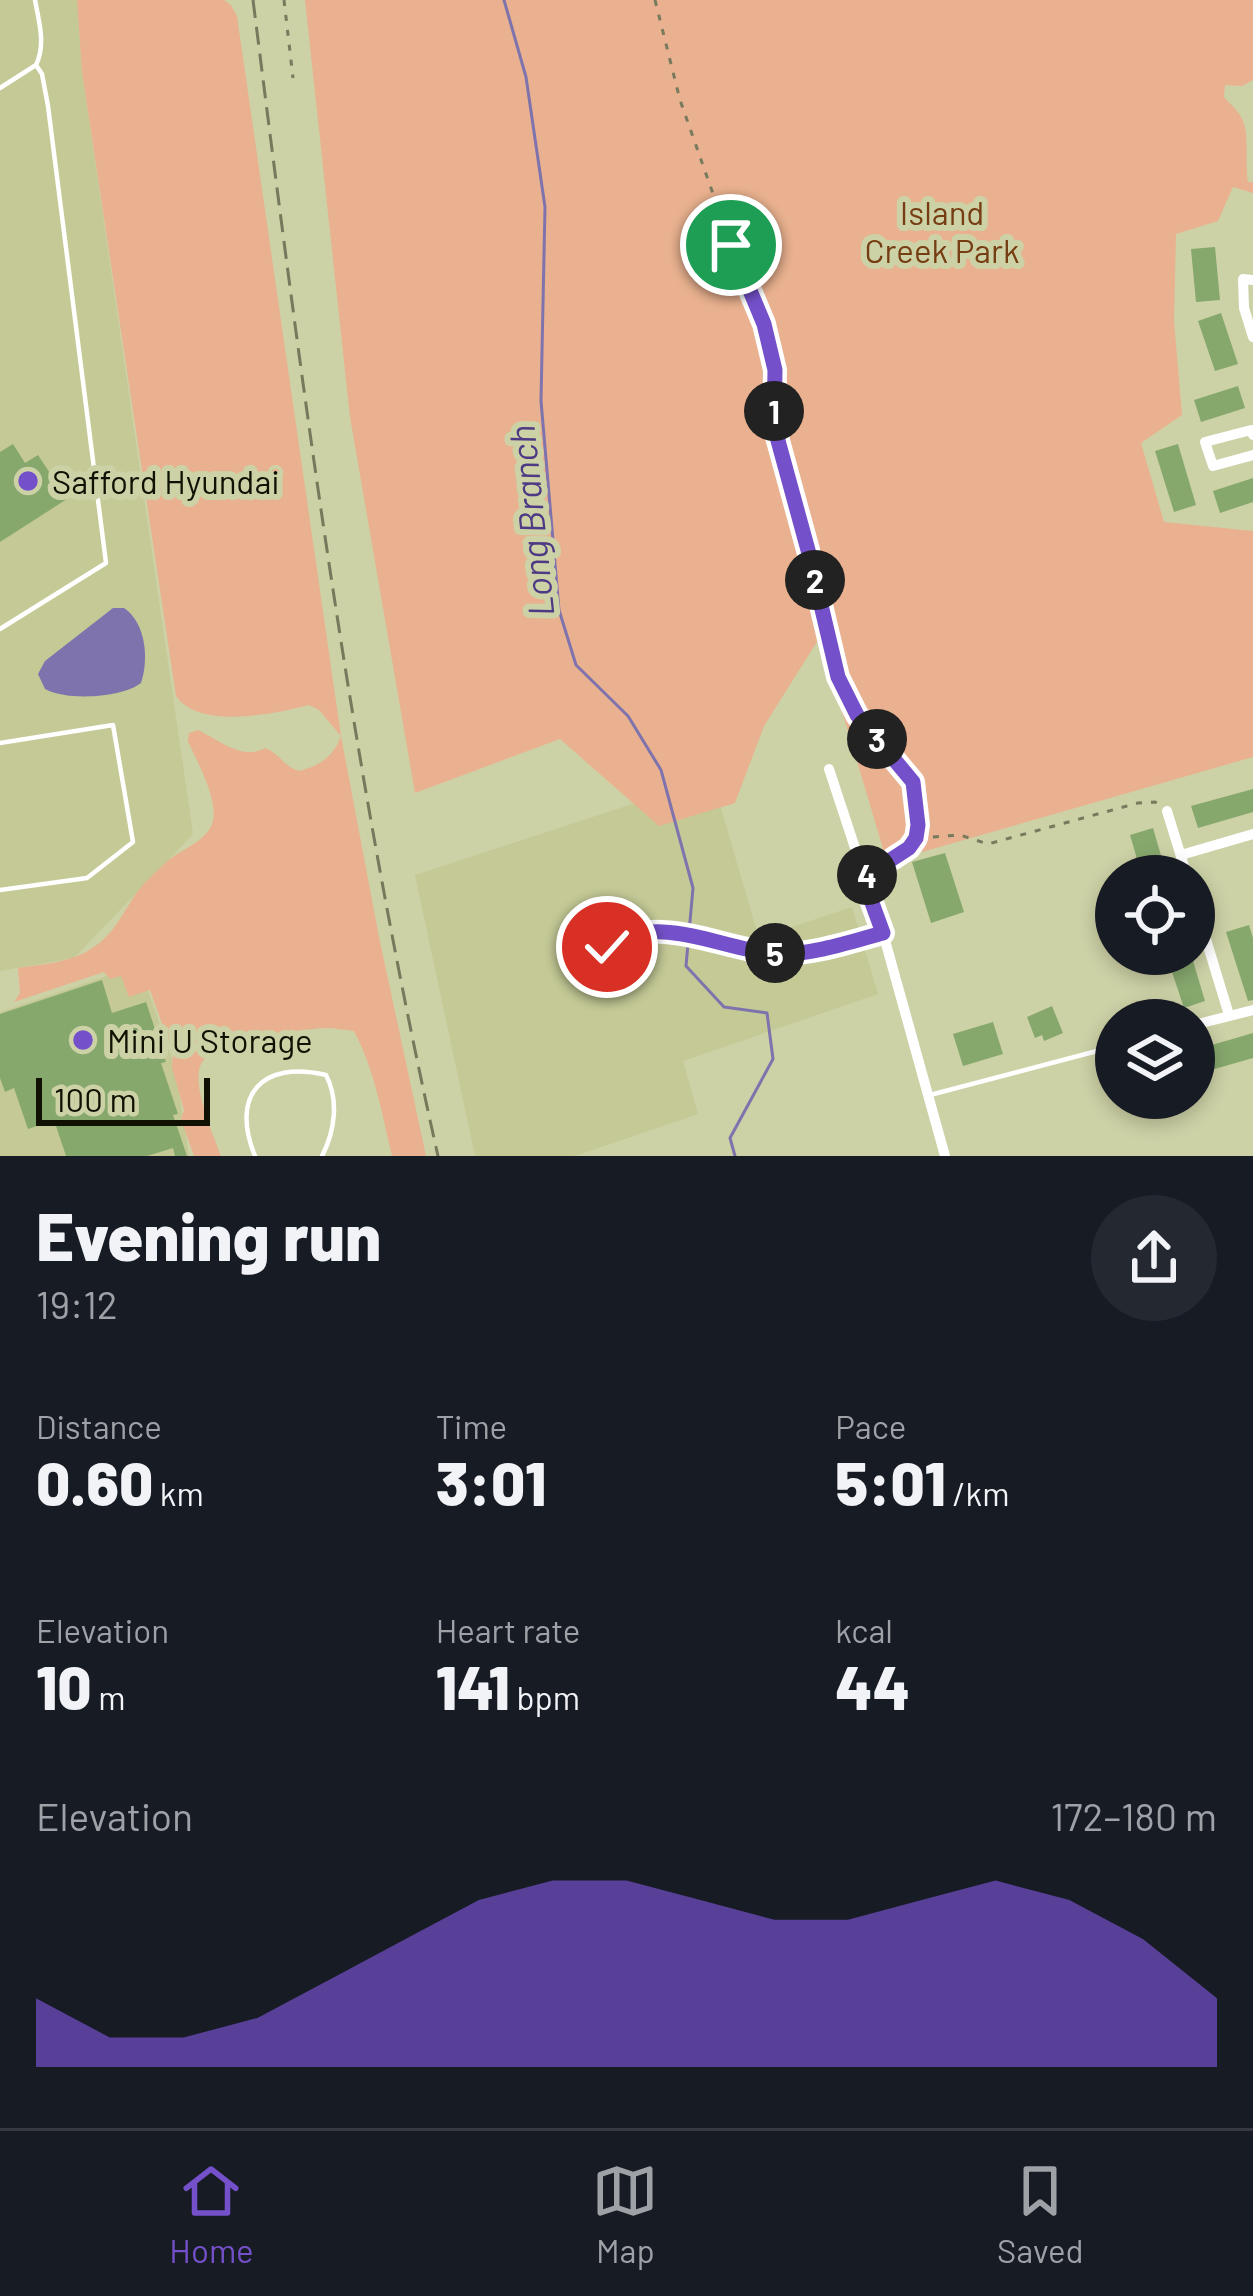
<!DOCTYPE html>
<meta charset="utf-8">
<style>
:root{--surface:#171b24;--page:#242831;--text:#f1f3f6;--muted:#9ea1a6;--line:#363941;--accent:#7451ca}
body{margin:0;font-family:Barlow,sans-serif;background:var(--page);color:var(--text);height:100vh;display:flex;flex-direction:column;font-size:45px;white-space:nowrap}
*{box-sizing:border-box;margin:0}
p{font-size:39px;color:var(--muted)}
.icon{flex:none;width:66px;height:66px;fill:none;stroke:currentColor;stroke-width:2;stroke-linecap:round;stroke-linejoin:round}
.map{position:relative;height:1156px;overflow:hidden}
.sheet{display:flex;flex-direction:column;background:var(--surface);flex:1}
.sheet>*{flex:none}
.fabs{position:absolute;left:1095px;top:855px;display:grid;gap:24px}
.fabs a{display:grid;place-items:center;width:120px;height:120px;border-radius:50%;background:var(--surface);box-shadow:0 6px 18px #0003;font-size:60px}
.scale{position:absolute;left:36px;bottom:30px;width:174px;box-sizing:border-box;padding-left:12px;border:6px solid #101103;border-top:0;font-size:33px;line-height:42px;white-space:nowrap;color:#101103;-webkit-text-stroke:9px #cdd1a6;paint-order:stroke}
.pin{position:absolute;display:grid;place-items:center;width:102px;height:102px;color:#fff;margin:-51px;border:6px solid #fff;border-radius:50%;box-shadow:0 3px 12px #0007}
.km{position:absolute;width:60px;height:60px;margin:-30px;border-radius:50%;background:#222;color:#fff;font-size:33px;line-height:60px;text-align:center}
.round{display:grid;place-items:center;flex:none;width:126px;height:126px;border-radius:63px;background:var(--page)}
.headline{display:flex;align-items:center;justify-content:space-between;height:204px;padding:0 36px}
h1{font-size:66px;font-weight:800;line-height:90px}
.figures{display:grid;grid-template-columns:repeat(3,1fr);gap:18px;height:204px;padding:12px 36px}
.figures div{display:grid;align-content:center}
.figures b{font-size:60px;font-weight:800}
.figures small{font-size:33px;font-weight:400}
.figures p{font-size:33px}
.chart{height:336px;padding:24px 36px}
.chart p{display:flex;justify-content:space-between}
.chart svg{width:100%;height:216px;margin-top:12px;fill:var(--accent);opacity:.7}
.dock{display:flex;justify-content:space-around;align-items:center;height:168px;border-top:3px solid var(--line);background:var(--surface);font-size:33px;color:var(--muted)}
.dock a{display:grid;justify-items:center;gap:6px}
.dock .on{color:var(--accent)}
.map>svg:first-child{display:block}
.built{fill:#c4c996}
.green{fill:#e9b18f}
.water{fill:#7f73ae}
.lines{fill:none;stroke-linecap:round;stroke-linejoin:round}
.stream{stroke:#7f73ae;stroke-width:3}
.building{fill:#86a86d}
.path{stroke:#777a5c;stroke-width:3;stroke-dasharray:6 9;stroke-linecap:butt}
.lane{stroke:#fff;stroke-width:4.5}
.street{stroke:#fff;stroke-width:10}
.rail{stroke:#76795b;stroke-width:3;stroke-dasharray:18 9;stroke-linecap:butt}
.route-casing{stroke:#fff;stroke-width:24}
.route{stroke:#7451ca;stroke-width:15}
.poi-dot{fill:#7451ca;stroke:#cdd1a6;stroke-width:4.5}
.labels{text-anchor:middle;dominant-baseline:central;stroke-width:12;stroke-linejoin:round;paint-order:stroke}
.park-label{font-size:33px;fill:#763d13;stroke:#cdd1a6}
.poi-label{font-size:33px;fill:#101103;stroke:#cdd1a6;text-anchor:start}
.water-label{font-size:36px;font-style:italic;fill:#4d3984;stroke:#cdd1a6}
</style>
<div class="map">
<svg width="1253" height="1156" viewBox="0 0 1253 1156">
<rect width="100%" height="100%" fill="#cdd1a6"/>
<path class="built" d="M0 0H77L82 72 193 834 74 958 0 971Z
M712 778 759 938 852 907 878 994 683 1061 698 1114 575 1156H475L415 875Z
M139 965 175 1067 189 1156H0V1012Z"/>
<path class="green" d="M77 0H224L231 5 237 16 341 736 379 937 426 1156H392C382 1114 375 1071 354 1031 345 1030 335 1028 326 1028 301 1029 211 1041 201 1064 191 1085 213 1134 221 1156H194L181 1119 184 1110 172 1068 173 1054 150 990 129 997 121 976 110 979 104 972 14 1002 20 993 18 968C43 964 69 963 91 949 115 934 122 913 138 891 145 882 156 872 164 864 178 850 208 842 213 821 218 798 197 762 188 741L189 733 198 730C219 740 243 761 265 748 279 753 284 767 299 771 320 766 334 756 341 736L319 710 309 705C275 714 199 730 176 696L82 72Z
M305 0H1253V80L1242 86 1225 85 1224 97C1230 104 1240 112 1243 121 1249 134 1245 164 1248 182H1253V193L1233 187 1218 221 1176 234 1174 321 1182 415 1141 443 1164 522 1253 531V757L887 862 820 637 764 726 735 803 659 826 560 739 415 793 350 417Z"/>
<path class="water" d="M113 608H124C146 623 149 659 141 683 122 698 66 701 45 689L38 674 45 661Z"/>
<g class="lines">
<path class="stream" d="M504 0 526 77 545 207 541 401 559 610 576 665 628 716 661 770 693 888 686 966 724 1007 767 1013 773 1059 730 1138 735 1156"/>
</g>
<path class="building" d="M1215 247 1220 300 1196 302 1191 249Z
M1221 313 1238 364 1215 371 1198 321Z
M1238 386 1245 408 1201 422 1194 400Z
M13 444 25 463 38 455 67 499 0 542V452Z
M1178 444 1196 505 1174 512 1155 451Z
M1253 478V502L1220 513 1213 491Z
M1253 789V812L1198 828 1191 806Z
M1153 828 1167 876H1142L1130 835Z
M945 853 964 912 931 923 912 862Z
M1249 925 1253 938V1000L1248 1001 1226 932Z
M1166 954H1191L1205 1001 1184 1008Z
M102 980 112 1013 146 1002 166 1062 161 1063 178 1114 173 1115 187 1156H175L173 1148 147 1156H66L54 1120 28 1129 14 1088 5 1092 0 1078V1014Z
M1052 1006 1063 1033 1044 1041 1042 1035 1035 1038 1027 1017Z
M993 1022 1003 1054 963 1066 953 1034Z
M1253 1033V1058L1204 1072 1198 1049Z"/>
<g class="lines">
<path class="path" d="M284 0 293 78
M655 0 680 100 731 245 764 324 775 371 774 426 809 550 838 677 857 715 913 782 918 825 916 838 909 848 873 871
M918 838 960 835 988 844 1138 803 1155 802 1158 804"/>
<path class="lane" d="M0 88 36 65C46 44 39 22 35 0
M0 629 106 563 48 106 42 74 36 65
M0 743 113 725 133 842 87 878 0 890
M588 982C616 891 717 952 780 954 814 955 850 942 883 933
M930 1095 1116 1046
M255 1156C230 1095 262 1060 326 1075 339 1100 335 1131 322 1156"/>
<path class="street" d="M1253 280 1243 279 1244 308 1253 337
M1253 435 1251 430 1205 442 1213 466 1253 455
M829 769 883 933 945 1156
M1167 811 1187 876
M1181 855 1253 834
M1194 900 1229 1015
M1194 1025 1253 1010"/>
<path class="rail" d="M253 0C302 388 352 775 438 1156"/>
</g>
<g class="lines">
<defs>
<path id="route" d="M607 947C661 910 723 952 781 954 815 954 850 942 883 933L863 878 909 848 916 838 918 825 913 782 857 715 838 677 808 550 774 426 775 370 764 324 731 245"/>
</defs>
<use href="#route" class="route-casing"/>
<use href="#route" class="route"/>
</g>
<g class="poi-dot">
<circle cx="28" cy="481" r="12"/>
<circle cx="83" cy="1040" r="12"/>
</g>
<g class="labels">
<g class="park-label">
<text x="942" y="212">Island<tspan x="942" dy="38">Creek Park</tspan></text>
</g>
<g class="poi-label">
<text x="52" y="481">Safford Hyundai</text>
<text x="107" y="1040">Mini U Storage</text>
</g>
<g class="water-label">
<text transform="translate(530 521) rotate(-96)">Long Branch</text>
</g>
</g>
</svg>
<div class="fabs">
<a><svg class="icon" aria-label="locate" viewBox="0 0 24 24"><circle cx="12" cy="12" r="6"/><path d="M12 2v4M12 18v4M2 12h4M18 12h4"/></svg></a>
<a><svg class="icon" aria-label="layers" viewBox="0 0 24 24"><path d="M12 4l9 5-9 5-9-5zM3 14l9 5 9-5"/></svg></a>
</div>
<div class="scale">100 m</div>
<div class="pin" style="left:731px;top:245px;background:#1e9e55"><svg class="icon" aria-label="arrive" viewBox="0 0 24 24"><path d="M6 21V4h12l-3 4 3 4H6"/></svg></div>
<div class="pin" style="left:607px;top:947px;background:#d93025"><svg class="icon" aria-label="check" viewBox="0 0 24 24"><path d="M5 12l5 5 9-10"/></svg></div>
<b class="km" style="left:774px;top:411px">1</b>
<b class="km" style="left:815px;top:580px">2</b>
<b class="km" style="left:877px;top:739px">3</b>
<b class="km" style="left:867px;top:875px">4</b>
<b class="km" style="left:775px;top:953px">5</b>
</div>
<section class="sheet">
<div class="headline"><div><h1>Evening run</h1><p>19:12</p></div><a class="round"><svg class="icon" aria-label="share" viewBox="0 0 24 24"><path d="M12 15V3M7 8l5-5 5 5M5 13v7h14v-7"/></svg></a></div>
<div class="figures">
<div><p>Distance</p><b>0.60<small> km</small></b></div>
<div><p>Time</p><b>3:01</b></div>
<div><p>Pace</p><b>5:01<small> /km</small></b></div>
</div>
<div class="figures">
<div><p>Elevation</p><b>10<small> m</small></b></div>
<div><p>Heart rate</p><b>141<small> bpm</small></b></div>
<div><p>kcal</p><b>44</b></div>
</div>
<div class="chart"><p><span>Elevation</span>172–180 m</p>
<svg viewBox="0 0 160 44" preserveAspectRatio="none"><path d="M0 44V30L10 38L20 38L30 34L40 26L50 18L60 10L70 6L80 6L90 10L100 14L110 14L120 10L130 6L140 10L150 18L160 30V44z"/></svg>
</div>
</section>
<nav class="dock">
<a class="on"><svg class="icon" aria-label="home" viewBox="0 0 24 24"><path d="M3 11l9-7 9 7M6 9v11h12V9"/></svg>Home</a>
<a><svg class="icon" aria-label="map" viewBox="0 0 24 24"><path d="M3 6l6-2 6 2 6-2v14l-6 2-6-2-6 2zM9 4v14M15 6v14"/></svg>Map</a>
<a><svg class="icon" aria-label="saved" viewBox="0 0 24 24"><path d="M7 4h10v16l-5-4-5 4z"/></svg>Saved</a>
</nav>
